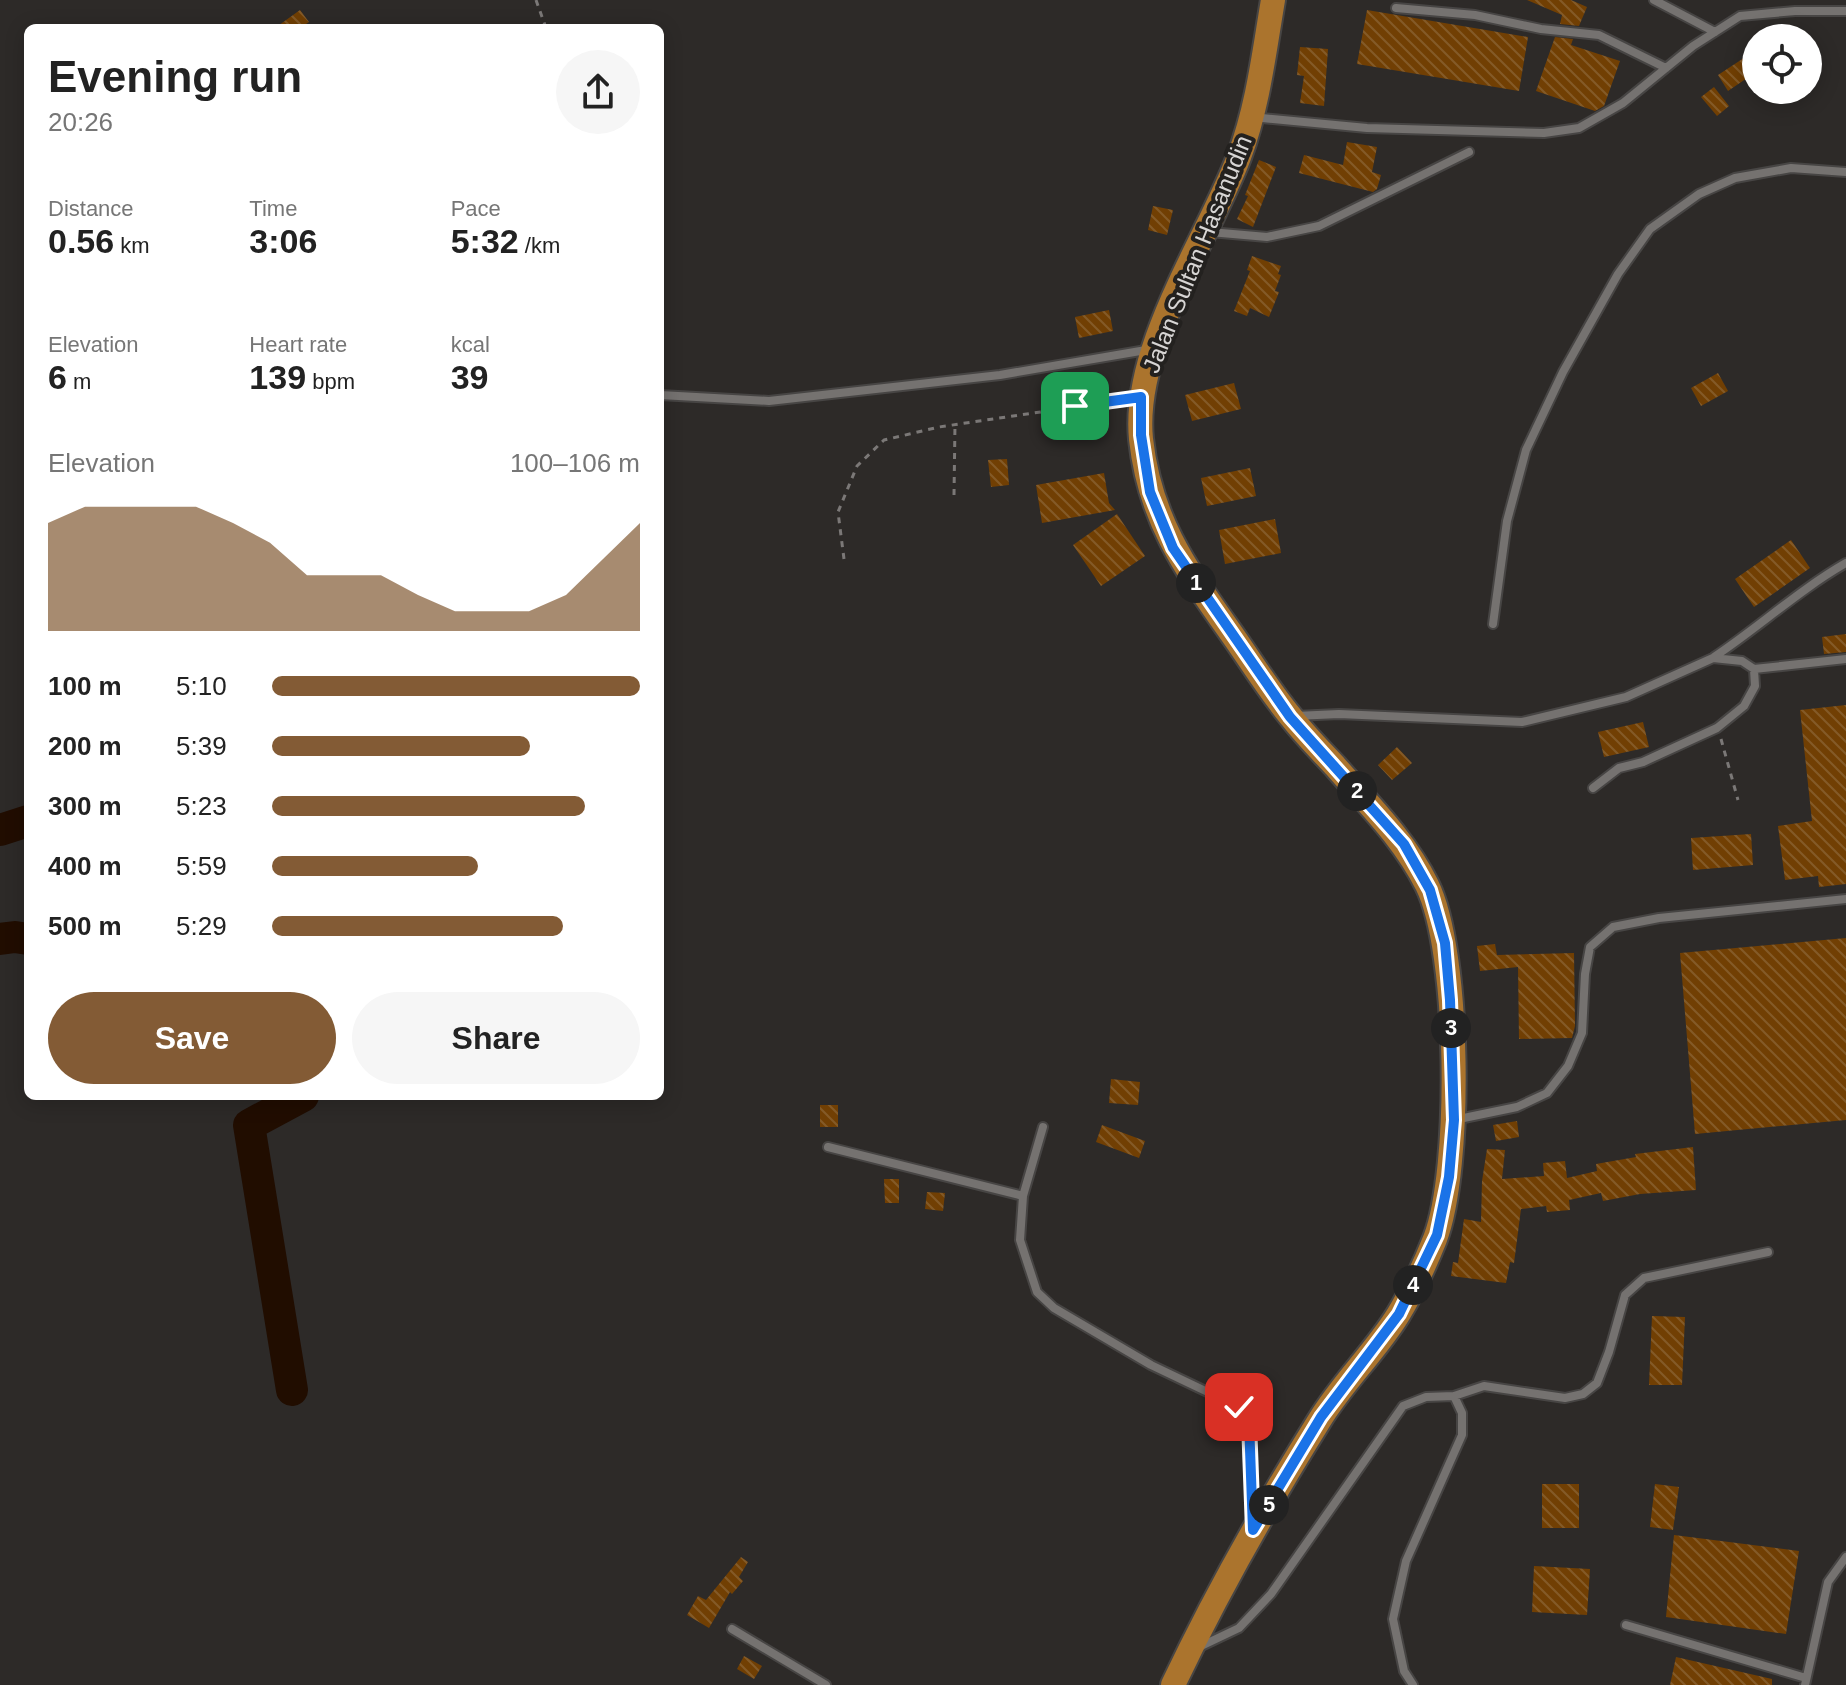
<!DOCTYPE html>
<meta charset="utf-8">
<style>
:root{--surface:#fff;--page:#f6f6f6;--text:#222;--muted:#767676;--accent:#835b35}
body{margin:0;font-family:Helvetica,sans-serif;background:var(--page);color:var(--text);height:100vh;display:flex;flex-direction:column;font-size:30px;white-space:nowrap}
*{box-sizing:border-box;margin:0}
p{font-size:26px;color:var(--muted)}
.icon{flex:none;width:44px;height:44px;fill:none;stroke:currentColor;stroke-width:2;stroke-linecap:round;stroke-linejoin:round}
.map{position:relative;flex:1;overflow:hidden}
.details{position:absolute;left:24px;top:24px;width:640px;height:1076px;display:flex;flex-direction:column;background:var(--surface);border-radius:12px;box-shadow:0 4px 20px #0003}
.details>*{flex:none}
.tools{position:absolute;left:1742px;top:24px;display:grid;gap:16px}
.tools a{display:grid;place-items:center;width:80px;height:80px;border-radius:50%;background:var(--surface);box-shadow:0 4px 20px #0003;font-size:40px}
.pin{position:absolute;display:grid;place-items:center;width:68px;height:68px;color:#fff;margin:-34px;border-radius:16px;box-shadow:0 4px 12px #0006}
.km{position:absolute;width:40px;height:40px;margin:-20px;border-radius:50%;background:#222;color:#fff;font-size:22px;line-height:40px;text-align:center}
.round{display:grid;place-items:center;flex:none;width:84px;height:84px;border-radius:42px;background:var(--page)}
.summary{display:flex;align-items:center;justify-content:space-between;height:136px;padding:0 24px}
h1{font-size:44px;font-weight:800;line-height:60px}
.figures{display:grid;grid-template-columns:repeat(3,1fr);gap:12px;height:136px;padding:8px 24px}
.figures div{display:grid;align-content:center}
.figures b{font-size:34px;font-weight:800}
.figures small{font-size:22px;font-weight:400}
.figures p{font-size:22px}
.chart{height:224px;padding:16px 24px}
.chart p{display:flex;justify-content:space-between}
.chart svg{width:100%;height:144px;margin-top:8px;fill:var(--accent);opacity:.7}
.cta{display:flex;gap:16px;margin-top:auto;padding:16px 24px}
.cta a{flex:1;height:92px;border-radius:48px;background:var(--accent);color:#fff;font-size:32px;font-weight:800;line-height:92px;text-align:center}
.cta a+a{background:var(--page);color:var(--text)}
ul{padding:0 24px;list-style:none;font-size:26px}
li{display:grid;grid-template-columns:128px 96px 1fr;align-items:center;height:60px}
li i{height:20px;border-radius:10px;background:var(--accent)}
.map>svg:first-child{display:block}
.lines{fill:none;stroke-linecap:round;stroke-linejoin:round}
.river{stroke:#210d00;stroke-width:32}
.building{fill:url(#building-back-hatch)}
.service-casing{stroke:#474544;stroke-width:12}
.primary-casing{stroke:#474544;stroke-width:28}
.path{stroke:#7b7877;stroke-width:3;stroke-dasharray:6 6;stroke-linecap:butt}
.service{stroke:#757270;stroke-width:8}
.primary{stroke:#ab742d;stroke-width:24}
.route-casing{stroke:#fff;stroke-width:16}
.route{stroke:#1a73e8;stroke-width:10}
.labels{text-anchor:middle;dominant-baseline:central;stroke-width:8;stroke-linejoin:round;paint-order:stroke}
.street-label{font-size:24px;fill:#d7d5d4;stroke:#23211f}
</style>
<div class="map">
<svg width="1846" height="1685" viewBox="0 0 1846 1685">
<defs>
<pattern id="building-back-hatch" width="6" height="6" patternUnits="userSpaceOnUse" patternTransform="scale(2)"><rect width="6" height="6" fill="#713f03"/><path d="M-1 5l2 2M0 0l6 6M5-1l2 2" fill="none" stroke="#845a27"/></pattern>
</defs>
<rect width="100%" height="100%" fill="#2d2a28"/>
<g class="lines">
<path class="river" d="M0 830 28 821
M0 939 15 937 28 939
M292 1390 249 1125 303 1096"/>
</g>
<path class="building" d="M1527 0H1571L1587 7 1579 26 1560 24 1562 15Z
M300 10 309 22 300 28H275Z
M1367 10 1528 37 1519 91 1357 64Z
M1555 37 1573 39 1571 45 1620 61 1604 106 1595 111 1536 91Z
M1300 47 1328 49 1324 106 1300 103 1304 76 1297 75Z
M1756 50V72L1728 91 1718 75Z
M1714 87 1729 106 1717 116 1701 97Z
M1347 142 1377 147 1372 172 1381 175 1377 189 1373 192 1299 173 1304 155 1343 165Z
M1259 160 1276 167 1253 227 1237 219 1248 196 1245 195Z
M1153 206 1173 210 1167 235 1148 230Z
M1252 256 1281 266 1278 274 1281 275 1275 291 1279 292 1269 317 1250 308 1247 316 1234 311 1250 271 1247 270Z
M1109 310 1113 331 1079 338 1075 317Z
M1718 373 1728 391 1701 406 1691 388Z
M1234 383 1241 409 1192 421 1185 395Z
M1007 459 1009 485 991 487 988 460Z
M1250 468 1256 496 1207 506 1201 478Z
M1104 473 1109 503 1115 510 1042 523 1036 485Z
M1117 514 1145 556 1101 586 1073 545Z
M1275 519 1281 553 1225 564 1219 530Z
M1791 540 1810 568 1754 607 1735 579Z
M1846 634V652L1824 654 1822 637Z
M1846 705V884L1819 887 1818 876 1785 880 1778 826 1812 821 1800 710Z
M1643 722 1649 747 1604 757 1598 732Z
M1397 747 1412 763 1392 780 1378 765Z
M1751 834 1753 865 1693 870 1691 838Z
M1846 938V1120L1695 1134 1680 953Z
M1495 944 1497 955 1574 953 1575 1026 1572 1038 1519 1039 1518 967 1480 971 1477 946Z
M1111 1079 1140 1082 1138 1105 1109 1103Z
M820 1105H838V1127H820Z
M1517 1121 1519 1137 1496 1141 1493 1125Z
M1102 1125 1145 1141 1139 1158 1096 1142Z
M1693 1147 1696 1190 1640 1194 1603 1201 1601 1193 1569 1200 1570 1210 1547 1212 1546 1206 1521 1209 1514 1263 1510 1262 1506 1283 1451 1276 1453 1262 1458 1263 1464 1219 1481 1222 1482 1181 1487 1149 1505 1150 1502 1179 1544 1176 1543 1163 1565 1161 1567 1178 1597 1171 1596 1164 1636 1157 1635 1154Z
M884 1179H899V1203H885Z
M927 1192 945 1193 943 1211 925 1209Z
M1652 1316 1685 1317 1682 1385H1649Z
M1542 1484H1579V1528H1542Z
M1655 1484 1679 1487 1673 1530 1650 1527Z
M1674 1535 1799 1551 1786 1634 1666 1617Z
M741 1557 748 1562 739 1577 743 1581 732 1594 730 1592 709 1628 687 1615 698 1596 706 1600Z
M1534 1566 1590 1569 1587 1615 1532 1612Z
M744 1656 762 1666 754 1679 737 1669Z
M1676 1657 1772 1679V1685H1670Z"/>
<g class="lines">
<defs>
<path id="service" d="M1654 0 1715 32
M1396 8 1475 15 1541 29 1599 35 1666 68
M1252 117 1367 128 1544 133 1579 128 1623 103 1693 46 1740 16 1795 11H1846
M1210 232 1267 237 1319 226 1469 152
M660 395 769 401 1000 375 1152 349
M1493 624 1507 521 1526 450 1563 372 1618 274 1650 229 1699 194 1735 178 1791 168 1846 172
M1714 657C1759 627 1799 590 1846 563
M1295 716 1339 714 1522 722 1626 697 1713 658 1742 661 1754 669 1846 659
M1593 788 1619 768 1643 762 1717 728 1744 706 1755 686 1754 669
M1454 1120 1517 1107 1547 1093 1568 1066 1582 1033 1585 974 1590 947 1613 927 1659 918 1846 899
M1043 1127 1023 1196 1020 1240 1037 1292 1054 1308 1151 1365 1239 1407 1249 1422 1253 1517
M828 1147 1023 1196
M1454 1396 1484 1386 1565 1398 1583 1394 1597 1383 1609 1352 1625 1295 1644 1278 1768 1252
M1626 1625 1806 1678
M732 1629 826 1685
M1197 1648 1239 1628 1271 1594 1403 1406 1426 1397 1454 1396 1462 1413V1435L1406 1561 1393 1619 1404 1671 1413 1685
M1805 1685 1828 1582 1846 1557"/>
<path id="primary" d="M1173 1685C1216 1594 1266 1506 1319 1421 1342 1383 1375 1352 1398 1315 1412 1292 1425 1264 1435 1239 1462 1169 1460 951 1427 885 1404 839 1368 804 1335 766 1320 750 1304 734 1291 717 1271 693 1254 666 1236 640 1189 573 1150 523 1141 439 1132 348 1207 240 1239 157 1258 106 1264 53 1273 0"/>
</defs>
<use href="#service" class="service-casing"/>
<use href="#primary" class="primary-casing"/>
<path class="path" d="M536 0 546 28
M954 495 955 424
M844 559 838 512 857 466 884 440 939 427 1121 400
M1721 739 1738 800"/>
<use href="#service" class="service"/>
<use href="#primary" class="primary"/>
</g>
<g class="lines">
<defs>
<path id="route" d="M1075 406 1141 397V435L1150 492 1173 548 1290 717 1404 844 1430 890 1445 943 1450 1000 1454 1120 1449 1177 1437 1235 1399 1314 1321 1417 1253 1530 1249 1422 1239 1407"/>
</defs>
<use href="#route" class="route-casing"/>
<use href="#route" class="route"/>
</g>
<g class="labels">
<g class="street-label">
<text transform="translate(1197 254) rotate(-68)">Jalan Sultan Hasanudin</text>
</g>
</g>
</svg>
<div class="tools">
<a><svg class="icon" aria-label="locate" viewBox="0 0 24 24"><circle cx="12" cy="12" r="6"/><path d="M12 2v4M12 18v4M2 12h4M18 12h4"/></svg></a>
</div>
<div class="pin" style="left:1075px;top:406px;background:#1e9e55"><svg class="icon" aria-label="arrive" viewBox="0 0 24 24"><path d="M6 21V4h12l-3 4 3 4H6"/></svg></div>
<div class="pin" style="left:1239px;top:1407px;background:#d93025"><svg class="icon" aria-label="check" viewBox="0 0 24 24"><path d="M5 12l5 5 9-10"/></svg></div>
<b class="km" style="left:1196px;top:583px">1</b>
<b class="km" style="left:1357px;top:791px">2</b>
<b class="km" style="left:1451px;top:1028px">3</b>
<b class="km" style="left:1413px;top:1285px">4</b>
<b class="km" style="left:1269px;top:1505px">5</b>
<section class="details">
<div class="summary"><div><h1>Evening run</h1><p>20:26</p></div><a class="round"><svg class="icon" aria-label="share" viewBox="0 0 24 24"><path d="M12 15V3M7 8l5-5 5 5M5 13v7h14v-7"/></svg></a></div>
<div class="figures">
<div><p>Distance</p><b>0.56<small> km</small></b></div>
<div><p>Time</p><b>3:06</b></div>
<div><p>Pace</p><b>5:32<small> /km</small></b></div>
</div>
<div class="figures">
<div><p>Elevation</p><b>6<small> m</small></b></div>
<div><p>Heart rate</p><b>139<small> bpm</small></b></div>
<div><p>kcal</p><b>39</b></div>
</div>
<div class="chart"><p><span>Elevation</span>100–106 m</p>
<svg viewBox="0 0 160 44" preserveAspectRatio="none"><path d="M0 44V11L10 6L20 6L30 6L40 6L50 11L60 17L70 27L80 27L90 27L100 33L110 38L120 38L130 38L140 33L150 22L160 11V44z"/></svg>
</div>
<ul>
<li><b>100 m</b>5:10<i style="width:100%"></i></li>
<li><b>200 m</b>5:39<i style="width:70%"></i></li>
<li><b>300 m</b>5:23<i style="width:85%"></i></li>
<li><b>400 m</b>5:59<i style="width:56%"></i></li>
<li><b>500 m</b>5:29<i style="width:79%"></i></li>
</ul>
<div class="cta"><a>Save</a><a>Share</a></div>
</section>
</div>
